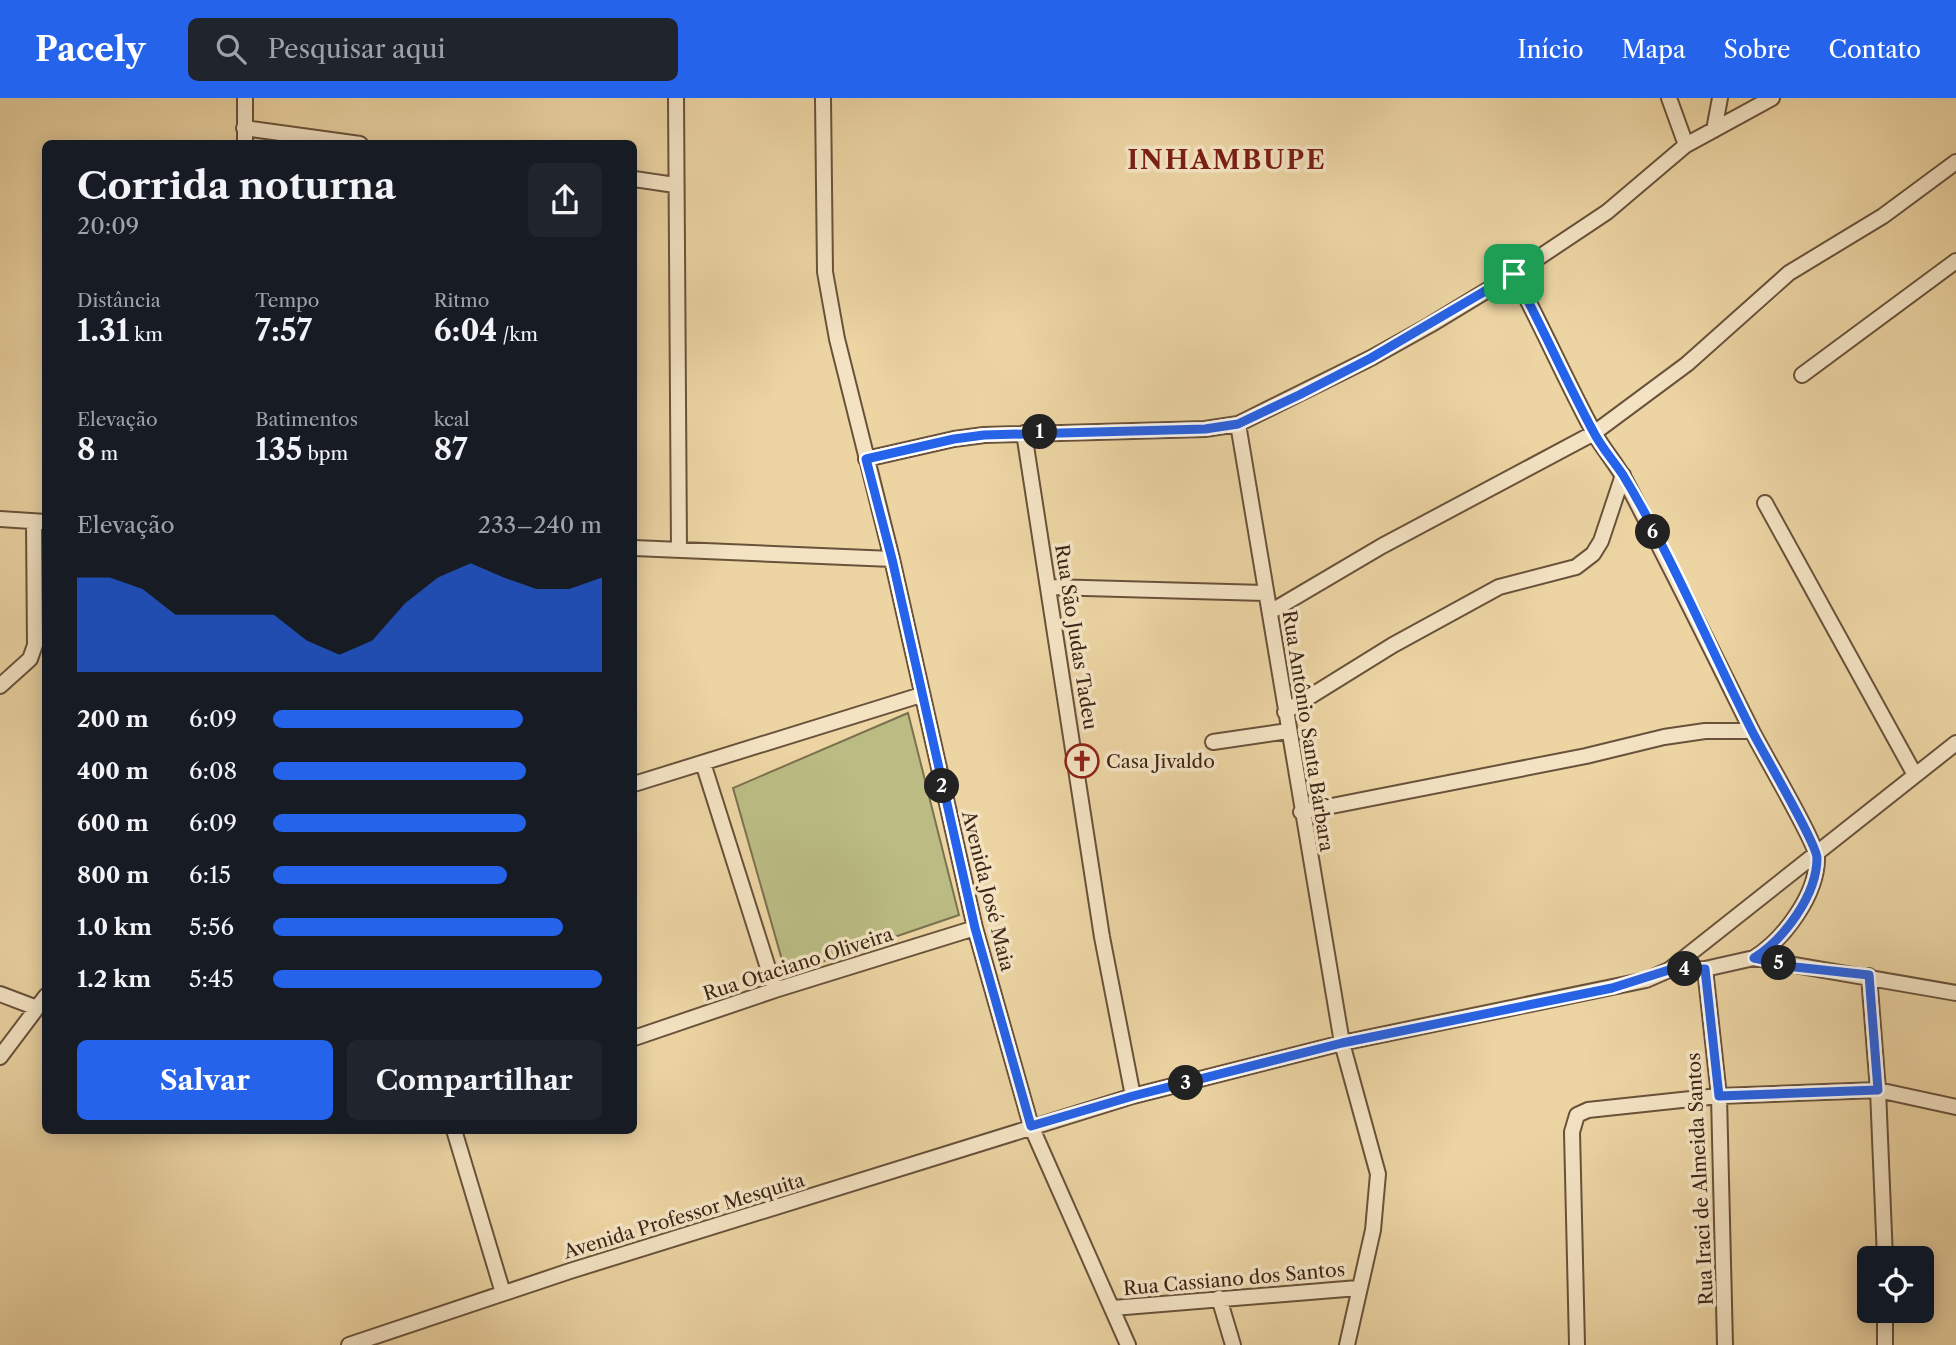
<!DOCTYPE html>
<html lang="pt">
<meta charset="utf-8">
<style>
:root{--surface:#171b24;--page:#20242c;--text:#f1f3f6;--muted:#9ea1a6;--accent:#2563eb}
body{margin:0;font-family:"Libre Caslon Text",serif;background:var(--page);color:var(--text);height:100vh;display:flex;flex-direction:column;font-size:26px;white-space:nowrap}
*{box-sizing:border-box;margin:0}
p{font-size:23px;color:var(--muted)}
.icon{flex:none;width:38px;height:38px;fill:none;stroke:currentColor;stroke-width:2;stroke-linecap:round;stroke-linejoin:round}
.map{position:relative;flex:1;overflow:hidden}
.details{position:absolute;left:42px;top:42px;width:595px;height:994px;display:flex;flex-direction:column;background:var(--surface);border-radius:10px;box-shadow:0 4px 18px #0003}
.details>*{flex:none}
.controls{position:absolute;left:1857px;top:1148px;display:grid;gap:14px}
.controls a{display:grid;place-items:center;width:77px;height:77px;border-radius:10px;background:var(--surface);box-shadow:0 4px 18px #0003;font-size:35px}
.pin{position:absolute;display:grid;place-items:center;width:60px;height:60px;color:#fff;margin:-30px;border-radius:14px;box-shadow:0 4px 10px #0006}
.km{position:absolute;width:35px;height:35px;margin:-18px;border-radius:50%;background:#222;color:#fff;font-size:19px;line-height:35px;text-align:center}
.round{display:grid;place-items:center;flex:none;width:74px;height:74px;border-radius:10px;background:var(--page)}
.headline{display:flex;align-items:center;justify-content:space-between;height:119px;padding:0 35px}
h1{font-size:38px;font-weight:800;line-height:52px}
.figures{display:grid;grid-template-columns:repeat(3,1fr);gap:10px;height:119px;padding:7px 35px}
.figures div{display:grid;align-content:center}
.figures b{font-size:30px;font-weight:800}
.figures small{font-size:19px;font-weight:400}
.figures p{font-size:19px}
.chart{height:196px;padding:14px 35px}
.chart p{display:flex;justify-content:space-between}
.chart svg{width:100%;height:126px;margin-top:7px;fill:var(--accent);opacity:.7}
.cta{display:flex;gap:14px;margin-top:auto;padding:14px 35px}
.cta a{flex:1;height:80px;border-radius:10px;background:var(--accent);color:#fff;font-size:28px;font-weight:800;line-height:80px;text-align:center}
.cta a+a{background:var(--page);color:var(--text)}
ul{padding:0 35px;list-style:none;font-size:23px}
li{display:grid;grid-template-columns:112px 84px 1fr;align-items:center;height:52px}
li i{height:18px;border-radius:9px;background:var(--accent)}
header{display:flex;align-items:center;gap:42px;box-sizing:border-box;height:98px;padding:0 35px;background:var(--accent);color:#fff}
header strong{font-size:33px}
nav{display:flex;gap:38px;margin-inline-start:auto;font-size:24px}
.search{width:490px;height:63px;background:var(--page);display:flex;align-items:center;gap:18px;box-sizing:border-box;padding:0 24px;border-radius:10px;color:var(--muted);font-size:26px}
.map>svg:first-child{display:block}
.green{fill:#babc83;stroke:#7c714e;stroke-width:2}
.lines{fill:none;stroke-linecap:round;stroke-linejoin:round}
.street-casing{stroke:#69523b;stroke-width:18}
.street{stroke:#f3e3c3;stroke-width:14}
.route-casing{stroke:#fff;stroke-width:14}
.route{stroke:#2563eb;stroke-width:9}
.labels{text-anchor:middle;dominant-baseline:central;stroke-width:7;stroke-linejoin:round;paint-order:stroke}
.street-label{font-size:19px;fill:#3d2618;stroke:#f3e3c3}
.poi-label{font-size:19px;fill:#3d2618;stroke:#f3e3c3;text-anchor:start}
.district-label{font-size:26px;font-weight:bold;letter-spacing:2px;fill:#7a1f14;stroke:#f3e3c3}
</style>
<header>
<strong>Pacely</strong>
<div class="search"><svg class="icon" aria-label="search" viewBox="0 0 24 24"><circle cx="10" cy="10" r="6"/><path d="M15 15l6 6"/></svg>Pesquisar aqui</div>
<nav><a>Início</a><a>Mapa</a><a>Sobre</a><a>Contato</a></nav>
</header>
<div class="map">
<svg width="1956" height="1247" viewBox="0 0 1956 1247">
<rect width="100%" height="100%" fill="#ecd4a3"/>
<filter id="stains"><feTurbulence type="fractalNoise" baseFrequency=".00286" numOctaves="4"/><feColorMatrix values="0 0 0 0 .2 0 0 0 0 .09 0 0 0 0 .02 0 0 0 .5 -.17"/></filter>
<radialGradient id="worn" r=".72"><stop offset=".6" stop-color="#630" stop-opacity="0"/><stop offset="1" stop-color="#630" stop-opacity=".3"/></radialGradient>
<path class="green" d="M908 615 959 817 786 876 733 690Z"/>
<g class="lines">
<defs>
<path id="street" d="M245 0V46
M676 0 679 452
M823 0 825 174 837 241 892 461 975 830 1031 1028 1128 1247
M1669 0 1686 47
M244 30 360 46
M1714 32 1720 0
M634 81 675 87
M1514 176C1542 228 1565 281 1593 333 1602 350 1616 365 1625 382 1669 465 1710 549 1752 633 1762 653 1817 746 1817 760 1817 797 1784 841 1754 860
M1802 277 1956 163
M1238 326 1342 945 1378 1076 1373 1132 1347 1247
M1024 335 1102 839 1133 998
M866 361 954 341 984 337 1205 331 1238 326 1371 260 1430 227 1514 176 1607 114 1686 47 1772 0
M1765 405 1915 677
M0 421 46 424
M634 450 892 461
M1049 489 1265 495
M1270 514 1382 448 1594 335 1687 266 1789 175 1883 118 1956 64
M0 588 30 561 35 547 34 424
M1285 614 1393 547 1499 489 1576 469 1593 456 1601 443 1623 377
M1213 644 1288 633
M703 665 775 892
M634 686 921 597
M1301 714 1586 658 1664 639 1705 633H1752
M1705 871 1719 998 1725 1247
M1669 872 1705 871 1754 860 1956 895
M1869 878 1878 992 1885 1160
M0 896 37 910
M634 940 775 892 975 830
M0 959 46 898
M454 1032 503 1195
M1219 1200 1233 1247
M1113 1210 1358 1190
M349 1247 570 1173 1133 998 1342 945 1646 882 1669 872 1956 645
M1577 1247 1572 1034 1577 1017 1588 1012 1719 998 1878 992 1956 1009
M1885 1247V1213"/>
</defs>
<use href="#street" class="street-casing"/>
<use href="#street" class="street"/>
</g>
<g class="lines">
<defs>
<path id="route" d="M1514 176C1542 228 1565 281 1593 333 1601 349 1613 362 1623 377 1672 458 1709 548 1752 633 1762 653 1817 746 1817 760 1817 797 1784 841 1754 860L1795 869 1869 877 1878 992 1719 998 1705 871 1669 872 1612 890 1342 945 1133 998 1031 1028 975 830 892 461 866 361 954 341 984 337 1205 331 1238 326 1299 297 1371 260Z"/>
</defs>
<use href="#route" class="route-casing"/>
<use href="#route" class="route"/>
</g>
<defs>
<symbol id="church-ring" viewBox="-11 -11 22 22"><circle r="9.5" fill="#f3e3c3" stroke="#8f2418" stroke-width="1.5"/><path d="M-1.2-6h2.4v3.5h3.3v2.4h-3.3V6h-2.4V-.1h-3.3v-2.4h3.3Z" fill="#8f2418"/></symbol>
</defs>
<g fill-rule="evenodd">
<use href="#church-ring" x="1063" y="644" width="38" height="38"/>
</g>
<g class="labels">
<g class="street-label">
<text transform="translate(1076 539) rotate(81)">Rua São Judas Tadeu</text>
<text transform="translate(1308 633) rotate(81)">Rua Antônio Santa Bárbara</text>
<text transform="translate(988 793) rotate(76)">Avenida José Maia</text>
<text transform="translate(798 866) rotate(-18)">Rua Otaciano Oliveira</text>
<text transform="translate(1700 1081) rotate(-93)">Rua Iraci de Almeida Santos</text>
<text transform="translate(684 1118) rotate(-17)">Avenida Professor Mesquita</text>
<text transform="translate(1234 1181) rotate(-5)">Rua Cassiano dos Santos</text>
</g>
<g class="poi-label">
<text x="1106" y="663">Casa Jivaldo</text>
</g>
<g class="district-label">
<text x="1227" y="62">INHAMBUPE</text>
</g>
</g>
<rect width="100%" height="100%" filter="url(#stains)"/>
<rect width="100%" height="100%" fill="url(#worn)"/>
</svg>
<div class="controls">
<a><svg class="icon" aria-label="locate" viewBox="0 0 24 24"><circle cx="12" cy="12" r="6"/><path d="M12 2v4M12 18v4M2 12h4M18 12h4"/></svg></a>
</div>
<div class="pin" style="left:1514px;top:176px;background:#1e9e55"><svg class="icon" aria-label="arrive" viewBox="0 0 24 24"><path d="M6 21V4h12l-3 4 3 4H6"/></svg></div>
<b class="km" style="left:1040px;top:334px">1</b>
<b class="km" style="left:942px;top:688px">2</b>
<b class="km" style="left:1186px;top:985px">3</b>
<b class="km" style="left:1685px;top:871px">4</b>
<b class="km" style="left:1779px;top:865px">5</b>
<b class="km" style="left:1653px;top:434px">6</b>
<section class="details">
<div class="headline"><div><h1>Corrida noturna</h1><p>20:09</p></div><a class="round"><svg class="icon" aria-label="share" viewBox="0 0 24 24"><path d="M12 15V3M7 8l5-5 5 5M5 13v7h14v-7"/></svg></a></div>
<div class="figures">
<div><p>Distância</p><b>1.31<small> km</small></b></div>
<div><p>Tempo</p><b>7:57</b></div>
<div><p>Ritmo</p><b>6:04<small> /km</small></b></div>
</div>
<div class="figures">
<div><p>Elevação</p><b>8<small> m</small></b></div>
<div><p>Batimentos</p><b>135<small> bpm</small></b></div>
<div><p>kcal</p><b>87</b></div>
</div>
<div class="chart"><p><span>Elevação</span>233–240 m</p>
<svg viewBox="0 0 160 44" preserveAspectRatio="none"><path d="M0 44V11L10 11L20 15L30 24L40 24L50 24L60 24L70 33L80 38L90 33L100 20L110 11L120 6L130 11L140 15L150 15L160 11V44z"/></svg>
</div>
<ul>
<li><b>200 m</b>6:09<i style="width:76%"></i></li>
<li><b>400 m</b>6:08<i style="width:77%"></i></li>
<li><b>600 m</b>6:09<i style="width:77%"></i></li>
<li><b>800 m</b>6:15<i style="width:71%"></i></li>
<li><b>1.0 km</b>5:56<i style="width:88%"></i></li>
<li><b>1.2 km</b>5:45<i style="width:100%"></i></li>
</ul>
<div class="cta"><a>Salvar</a><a>Compartilhar</a></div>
</section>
</div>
